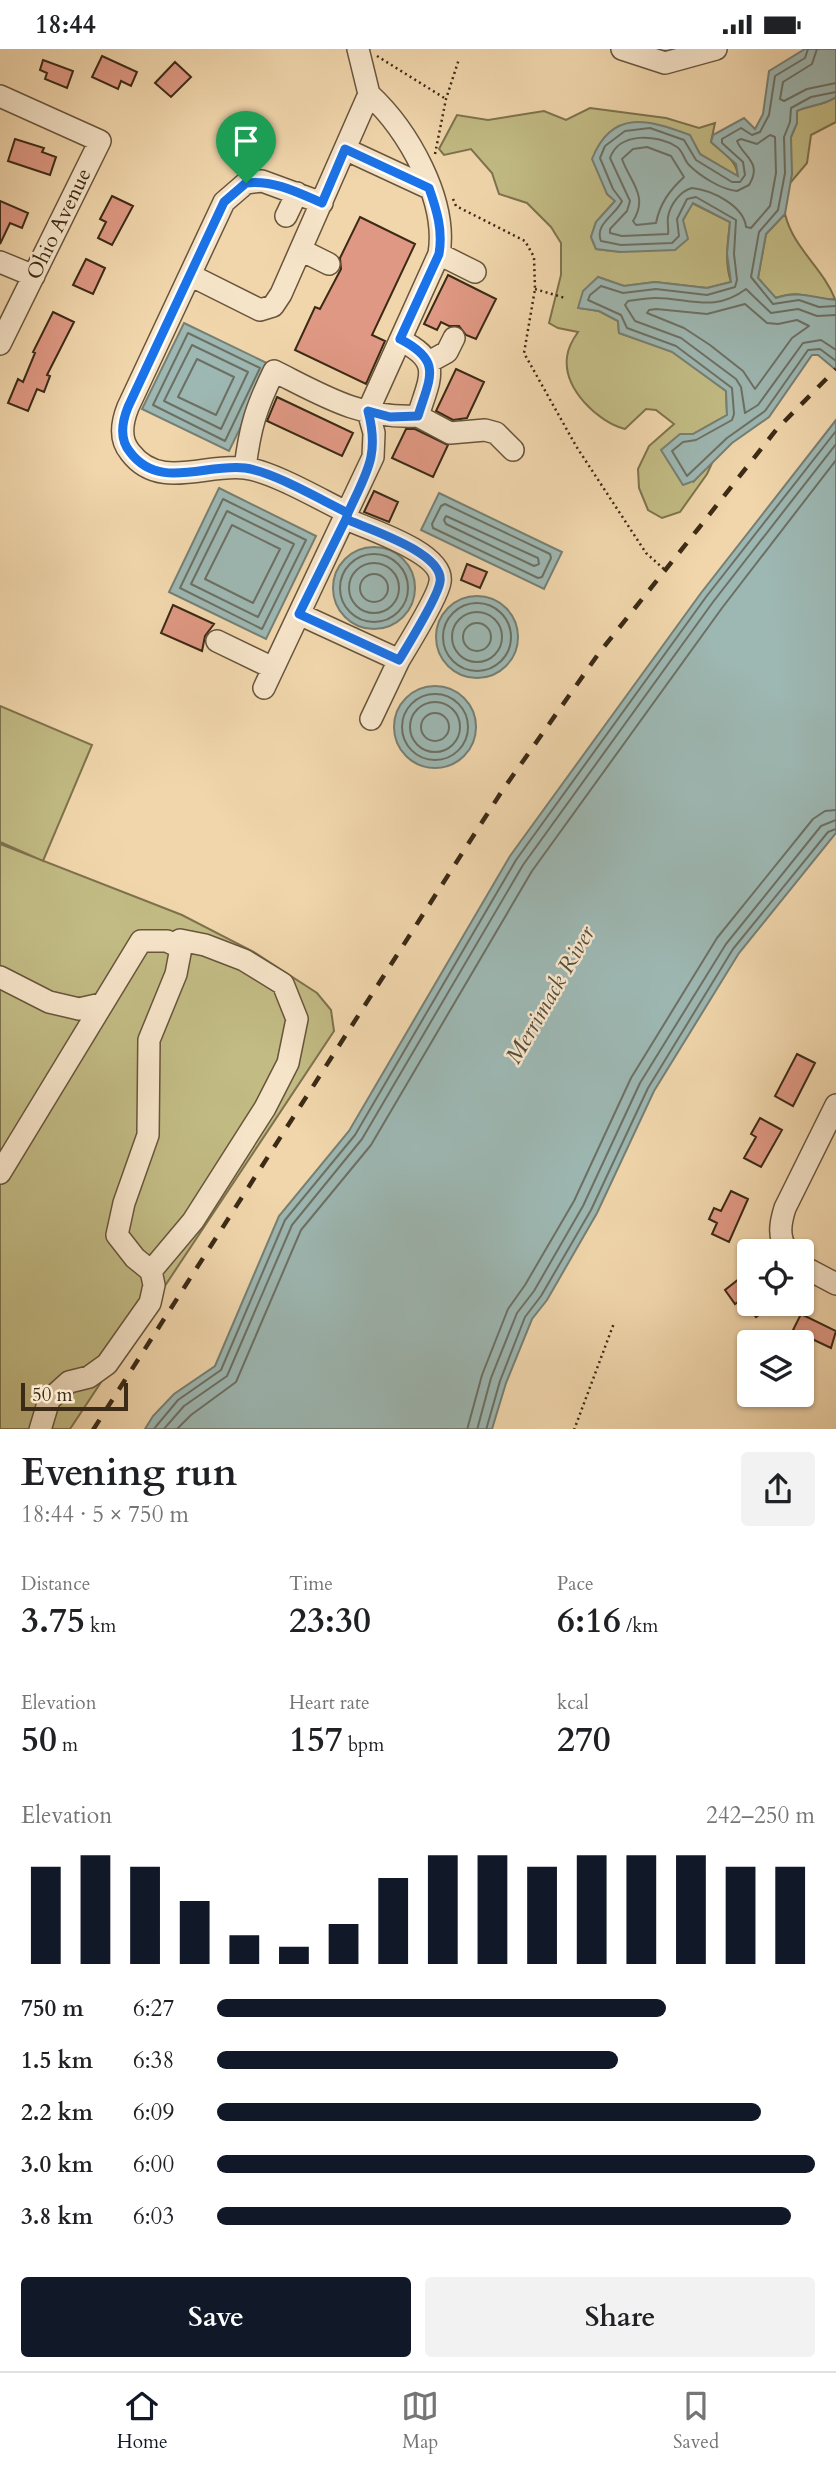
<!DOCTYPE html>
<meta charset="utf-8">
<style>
:root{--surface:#fff;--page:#f2f2f2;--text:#202124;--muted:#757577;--line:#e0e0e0;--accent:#111827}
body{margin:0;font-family:Cardo,serif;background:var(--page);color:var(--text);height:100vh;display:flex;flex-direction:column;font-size:26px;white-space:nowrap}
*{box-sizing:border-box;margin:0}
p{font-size:23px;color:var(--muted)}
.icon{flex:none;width:38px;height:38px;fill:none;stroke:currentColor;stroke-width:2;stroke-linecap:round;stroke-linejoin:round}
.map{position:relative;height:1380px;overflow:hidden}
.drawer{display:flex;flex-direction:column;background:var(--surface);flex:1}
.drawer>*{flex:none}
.buttons{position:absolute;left:737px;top:1190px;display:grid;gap:14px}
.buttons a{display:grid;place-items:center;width:77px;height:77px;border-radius:7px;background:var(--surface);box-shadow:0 2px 5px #0004;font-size:35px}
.scale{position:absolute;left:21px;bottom:18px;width:107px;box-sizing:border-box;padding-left:7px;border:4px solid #3b2a16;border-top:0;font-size:19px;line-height:24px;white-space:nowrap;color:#3b2a16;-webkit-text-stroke:5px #f6e4c9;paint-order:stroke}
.pin{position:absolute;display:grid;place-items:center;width:60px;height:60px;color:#fff;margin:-72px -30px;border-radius:50% 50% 50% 0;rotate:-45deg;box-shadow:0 0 7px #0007}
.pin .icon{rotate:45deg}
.round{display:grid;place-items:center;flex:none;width:74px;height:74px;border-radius:7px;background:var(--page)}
.head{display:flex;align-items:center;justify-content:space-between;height:119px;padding:0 21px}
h1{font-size:38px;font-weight:600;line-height:52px}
.figures{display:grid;grid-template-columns:repeat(3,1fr);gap:10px;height:119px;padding:7px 21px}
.figures div{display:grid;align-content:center}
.figures b{font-size:35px;font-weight:600}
.figures small{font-size:19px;font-weight:400}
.figures p{font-size:19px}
.chart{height:196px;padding:14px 21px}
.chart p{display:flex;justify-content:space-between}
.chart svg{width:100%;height:126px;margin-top:7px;stroke:var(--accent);stroke-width:6}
.primary-button{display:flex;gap:14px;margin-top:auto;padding:14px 21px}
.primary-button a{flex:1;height:80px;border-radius:7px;background:var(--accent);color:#fff;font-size:28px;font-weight:600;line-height:80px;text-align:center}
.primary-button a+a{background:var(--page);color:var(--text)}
ul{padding:0 21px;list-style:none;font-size:23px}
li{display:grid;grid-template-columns:112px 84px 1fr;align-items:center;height:52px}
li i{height:18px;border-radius:9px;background:var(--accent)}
.status{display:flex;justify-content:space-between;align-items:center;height:49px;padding:0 35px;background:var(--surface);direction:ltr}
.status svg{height:19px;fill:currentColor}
.dock{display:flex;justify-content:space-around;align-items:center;height:98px;border-top:2px solid var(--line);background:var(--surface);font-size:19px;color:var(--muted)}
.dock a{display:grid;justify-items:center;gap:4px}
.dock .active{color:var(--accent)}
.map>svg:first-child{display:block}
.green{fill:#c2bb84;stroke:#7e724d;stroke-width:2}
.water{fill:#9db7b2;stroke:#767f74;stroke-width:2}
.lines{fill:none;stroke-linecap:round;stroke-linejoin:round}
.shore{stroke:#6c7064;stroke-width:2}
.building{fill:#df9883;stroke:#3b2a16;stroke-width:2}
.minor-casing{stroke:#68553c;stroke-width:24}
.path{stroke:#3b2a16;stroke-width:2.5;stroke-dasharray:2 3.5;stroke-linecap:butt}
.minor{stroke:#f6e4c9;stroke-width:21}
.rail{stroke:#3b2a16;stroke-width:4.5;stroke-dasharray:12 12;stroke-linecap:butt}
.route-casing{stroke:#fff;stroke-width:14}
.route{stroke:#1a73e8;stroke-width:9}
.labels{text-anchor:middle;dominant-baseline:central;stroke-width:5;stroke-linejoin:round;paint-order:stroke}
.street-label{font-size:21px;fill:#3b2a16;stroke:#f6e4c9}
.water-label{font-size:23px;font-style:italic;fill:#544d3d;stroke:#f6e4c9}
</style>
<div class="status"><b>18:44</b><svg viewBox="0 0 49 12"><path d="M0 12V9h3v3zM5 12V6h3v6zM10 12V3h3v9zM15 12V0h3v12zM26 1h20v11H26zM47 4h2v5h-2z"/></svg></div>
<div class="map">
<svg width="836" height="1381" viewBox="0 0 836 1381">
<rect width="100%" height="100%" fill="#f1d6ac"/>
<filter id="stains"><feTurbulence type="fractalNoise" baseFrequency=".00286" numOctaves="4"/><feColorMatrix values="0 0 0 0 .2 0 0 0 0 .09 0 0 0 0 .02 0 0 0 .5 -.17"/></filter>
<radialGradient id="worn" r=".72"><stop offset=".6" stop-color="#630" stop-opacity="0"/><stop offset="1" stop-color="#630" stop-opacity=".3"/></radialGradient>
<path class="green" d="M836 48V73L811 86 807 114 791 133V88L797 74V62C810 56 826 56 836 48Z
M590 59 666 69 699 79 715 74 711 93C723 104 737 111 738 128L700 105 689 86 601 129 607 145 615 152 596 173 591 188 596 200 621 203 683 171 692 154 730 173C728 193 724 213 731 233L707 239 655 233 624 237 598 228 579 259 599 262 618 272 619 284 672 302 726 342 727 366 693 385 694 432 713 412 707 425 680 463 662 469 648 461 639 439 638 420 649 397 674 375 656 361 646 360 625 380C598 373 563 340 567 308 568 299 573 290 578 283L558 279 549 274 561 226V194L551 178 527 154 499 145 492 124 471 100 444 106 439 100 457 66 488 71 544 62 566 71Z
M785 165C793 199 823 219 835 250 809 252 804 239 775 249L758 229 766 185Z
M0 657 92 696 43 812 0 793Z
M0 795 182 866 254 903 317 944 331 961 334 982 70 1380H0Z"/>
<path class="water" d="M805 0H836V48C825 56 810 56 797 62V74L791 88 792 125 785 165 766 185 758 229 776 249C800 241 812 249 836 251V321L818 306H812L769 368 732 394 694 432 683 436 661 401 680 385H693L727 366 726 342 672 303 619 284 618 272 599 262 578 259 583 242 598 228 624 237 655 233 707 239 731 233 727 205 730 173 693 154 683 171 688 190 675 201 621 203 596 200 591 188 596 173 615 152 607 145 592 110C612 59 649 71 690 86L700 105 738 127 736 115 711 93 713 86 744 69 755 80 763 65 769 22Z
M184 274 271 316 229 402 142 360Z
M836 371V784L739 904 654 1042 597 1164 547 1251 532 1270 506 1334 492 1380H145L153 1367 174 1345 215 1317 279 1167 349 1082 510 807 701 544Z
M219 439 316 487 266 590 169 543Z
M439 444 562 503 544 540 421 481Z
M333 539a41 41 0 1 1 82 0a41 41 0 1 1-82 0Z
M436 588a41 41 0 1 1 82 0a41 41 0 1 1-82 0Z
M394 678a41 41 0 1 1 82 0a41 41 0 1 1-82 0Z"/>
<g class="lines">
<path class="shore" d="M808 0 805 9 775 27 769 66 760 83 752 86 741 79 722 90V94L743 113 745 126 740 133H732L696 111 684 91 650 79 625 82 605 97 600 109 613 140 622 152C616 166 594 175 601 192L621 196 672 194 679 187 677 170 687 150 696 148 736 171 734 205 737 231 735 238 707 246 656 240 623 244 601 237 590 246 588 251 621 266 627 279 676 297 732 339 734 365 732 371 696 391 683 393 672 402 687 427 727 389 765 362 808 301 820 300 836 312
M817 0 812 15 783 33 780 50 784 52 807 40 836 34
M836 43 811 48 791 59 790 73 784 88 785 124 778 161 759 183 751 228 773 255 799 251 819 258 836 257
M770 86 775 88 776 124 770 157 751 179 746 178C744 157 712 141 692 139 680 142 670 156 668 168 667 175 669 179 668 185L622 187 610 184V180L627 162 630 152 610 109C619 83 657 85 677 98 683 102 684 111 689 116 700 127 722 141 737 142L749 136C763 113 743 108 737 92L741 90 757 95Z
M647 98 671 107 684 128C670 141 660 154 656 174L636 176 633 172C649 147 630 133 622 110L633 100Z
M745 255 767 274 778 275 797 271 809 277 792 289 755 340 743 322 710 296 684 279 647 264 649 261 656 260 707 265Z
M836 266 817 267 798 260 771 264 746 240C714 264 690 249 655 249 646 249 637 251 628 252L625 256 635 272 681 289 736 330 741 338 745 364 758 356 803 294 821 291 836 301
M188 284 260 319 225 392 153 356Z
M192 296 248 323 221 380 164 352Z
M197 310 234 328 216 366 178 348Z
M223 450 306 491 262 580 180 539Z
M445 455 550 505 551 509 542 528 538 529 433 479 432 475 441 457Z
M227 462 294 495 258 568 191 535Z
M446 467 538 509 539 515 534 517 446 475 444 471Z
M232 476 280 500 253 554 205 530Z
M340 539a34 34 0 1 1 68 0a34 34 0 1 1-68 0Z
M349 539a25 25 0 1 1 50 0a25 25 0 1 1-50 0Z
M360 539a14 14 0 1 1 28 0a14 14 0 1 1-28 0Z
M443 588a34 34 0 1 1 68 0a34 34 0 1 1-68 0Z
M452 588a25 25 0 1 1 50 0a25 25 0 1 1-50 0Z
M463 588a14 14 0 1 1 28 0a14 14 0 1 1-28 0Z
M402 678a33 33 0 1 1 66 0a33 33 0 1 1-66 0Z
M410 678a25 25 0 1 1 50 0a25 25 0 1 1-50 0Z
M421 678a14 14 0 1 1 28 0a14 14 0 1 1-28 0Z
M153 1381 178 1351 221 1321 285 1171 355 1086 516 811 706 548 836 382
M163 1381 184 1357 227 1327 292 1176 362 1090 523 816 713 553 836 395
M176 1381 191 1366 236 1333 301 1181 371 1096 532 822 722 559 836 411
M467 1381 482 1326 508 1260 525 1236 574 1152 631 1029 717 889 813 770 825 762 836 761
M477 1381 491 1329 517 1264 534 1242 583 1157 640 1034 726 895 821 777 836 771
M486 1381 500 1332 525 1268 541 1247 591 1161 648 1039 733 900 828 783 836 780"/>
</g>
<path class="building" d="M102 7 137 23 131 37 121 32 118 40 92 28Z
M43 11 73 22 67 39 45 30 47 24 40 21Z
M175 13 191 28 171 48 155 34Z
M15 90 44 99 42 103 56 108 50 126 8 112Z
M112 147 133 157 112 196 98 189 106 173 100 170Z
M0 152 28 164 22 179 10 174 0 195Z
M360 168 415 195 372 286 385 292 366 335 295 301 315 258 320 260 341 220 340 209Z
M86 210 105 219 93 245 73 236Z
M448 226 496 250 476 290 466 286 459 277H449L441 273 437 281 424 275Z
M53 263 74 273 47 326 50 327 44 343 37 340 28 362 8 354 18 330 23 333 35 304 33 303Z
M456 320 484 333 467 369 453 371 436 362Z
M277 348 353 384 342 407 267 372Z
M406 380H415L448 396 433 428 392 409Z
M374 442 398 453 389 473 364 463Z
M467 515 487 523 480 539 461 531Z
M173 556 214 575 205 587 202 602 161 584Z
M797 1005 815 1014 793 1057 775 1047Z
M760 1069 782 1081 761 1118 744 1109 756 1088 751 1085Z
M731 1142 748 1150 729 1193 712 1185 717 1174 709 1170 714 1159 721 1162Z
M744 1226 749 1233V1255H774L756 1268 742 1250 735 1255 725 1241Z
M801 1265 836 1282 831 1299 793 1281Z"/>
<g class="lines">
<defs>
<path id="minor" d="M622 0 665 14 716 0
M0 47 100 92 0 295
M345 100 429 139
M322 154 262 132 246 134 224 153 128 358C122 373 119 390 130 403 159 442 206 414 245 419 274 423 321 451 348 464
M286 167 297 144
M301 201 329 215
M439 205 475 223
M0 213 34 227
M190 226 260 261 273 257 281 245 369 45 358 0
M429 313 447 303 454 289
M418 367 450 384 485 381 496 384 513 401
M245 419C250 378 256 359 274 322 324 347 360 370 418 367 430 328 443 312 400 291
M299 565 399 611C408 596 438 548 440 533 445 504 368 480 346 470
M217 592 273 619
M264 639 373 408 374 384 368 362 439 205C448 151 408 81 369 45
M371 670 399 611
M0 928 49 953 79 960 101 955
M0 1124 141 892H167L181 899 176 925 149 991 148 1086 124 1154 117 1186 135 1209 151 1222 193 1172 265 1059 288 1014 297 970 283 935 244 911 205 896 180 891 181 899
M787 1202C778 1187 780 1175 785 1159L836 1056
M802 1217 836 1235
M40 1381 49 1351 69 1333 89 1328 107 1315 150 1254 154 1236 151 1222"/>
</defs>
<use href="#minor" class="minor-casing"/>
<path class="path" d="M377 7 446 50
M435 105 446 50 459 10
M453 150 456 157 525 192 534 208 535 240 524 304 576 397 646 504 665 521
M535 240 565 249
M574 1381 614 1274"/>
<use href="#minor" class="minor"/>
<path class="rail" d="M93 1381 502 742 599 604 698 480 776 381 836 320"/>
</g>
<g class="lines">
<defs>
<path id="route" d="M246 134 224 153 128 358C122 373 119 390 130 403 159 442 206 414 245 419 274 423 321 451 348 464L346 470C368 480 445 504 440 533 438 548 408 596 399 611L299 565 346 470 348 464C366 424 380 407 368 362L390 368 418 367C430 328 443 312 400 290L439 205C443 181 437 162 429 139L345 100 322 154C297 143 274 131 246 134"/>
</defs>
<use href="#route" class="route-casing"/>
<use href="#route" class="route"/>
</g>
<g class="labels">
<g class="street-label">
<text transform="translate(59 175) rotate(-64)">Ohio Avenue</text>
</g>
<g class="water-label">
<text transform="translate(550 946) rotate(-60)">Merrimack River</text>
</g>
</g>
<rect width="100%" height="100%" filter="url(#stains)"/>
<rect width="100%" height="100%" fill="url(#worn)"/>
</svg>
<div class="buttons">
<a><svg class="icon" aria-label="locate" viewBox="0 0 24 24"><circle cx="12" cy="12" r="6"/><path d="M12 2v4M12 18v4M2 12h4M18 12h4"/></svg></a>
<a><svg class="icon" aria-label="layers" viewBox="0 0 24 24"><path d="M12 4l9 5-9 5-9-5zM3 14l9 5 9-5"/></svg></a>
</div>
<div class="scale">50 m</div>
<div class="pin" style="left:246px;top:134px;background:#1e9e55"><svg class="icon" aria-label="arrive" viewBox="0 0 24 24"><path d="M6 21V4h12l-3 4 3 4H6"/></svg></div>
</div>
<section class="drawer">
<div class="head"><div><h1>Evening run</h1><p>18:44 · 5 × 750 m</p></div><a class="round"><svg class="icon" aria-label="share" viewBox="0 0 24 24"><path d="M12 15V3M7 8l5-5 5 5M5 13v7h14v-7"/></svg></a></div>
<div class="figures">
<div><p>Distance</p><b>3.75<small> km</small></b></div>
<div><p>Time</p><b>23:30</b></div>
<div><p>Pace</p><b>6:16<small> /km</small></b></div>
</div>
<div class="figures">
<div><p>Elevation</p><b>50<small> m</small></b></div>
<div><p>Heart rate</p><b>157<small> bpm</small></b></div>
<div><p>kcal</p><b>270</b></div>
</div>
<div class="chart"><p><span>Elevation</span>242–250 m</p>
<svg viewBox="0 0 160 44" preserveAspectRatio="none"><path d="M5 44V10M15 44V6M25 44V10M35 44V22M45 44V34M55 44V38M65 44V30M75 44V14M85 44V6M95 44V6M105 44V10M115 44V6M125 44V6M135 44V6M145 44V10M155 44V10"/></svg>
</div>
<ul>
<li><b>750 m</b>6:27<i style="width:75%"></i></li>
<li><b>1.5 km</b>6:38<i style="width:67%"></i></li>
<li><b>2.2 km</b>6:09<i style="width:91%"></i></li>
<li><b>3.0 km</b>6:00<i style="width:100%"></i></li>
<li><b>3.8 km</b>6:03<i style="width:96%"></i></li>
</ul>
<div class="primary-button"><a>Save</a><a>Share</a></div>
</section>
<nav class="dock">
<a class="active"><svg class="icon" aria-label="home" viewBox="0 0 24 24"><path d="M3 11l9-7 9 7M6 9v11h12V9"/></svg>Home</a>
<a><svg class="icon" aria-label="map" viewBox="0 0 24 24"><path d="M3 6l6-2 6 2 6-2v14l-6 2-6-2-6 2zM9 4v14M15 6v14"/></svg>Map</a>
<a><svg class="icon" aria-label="saved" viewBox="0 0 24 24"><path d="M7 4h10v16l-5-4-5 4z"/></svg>Saved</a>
</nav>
